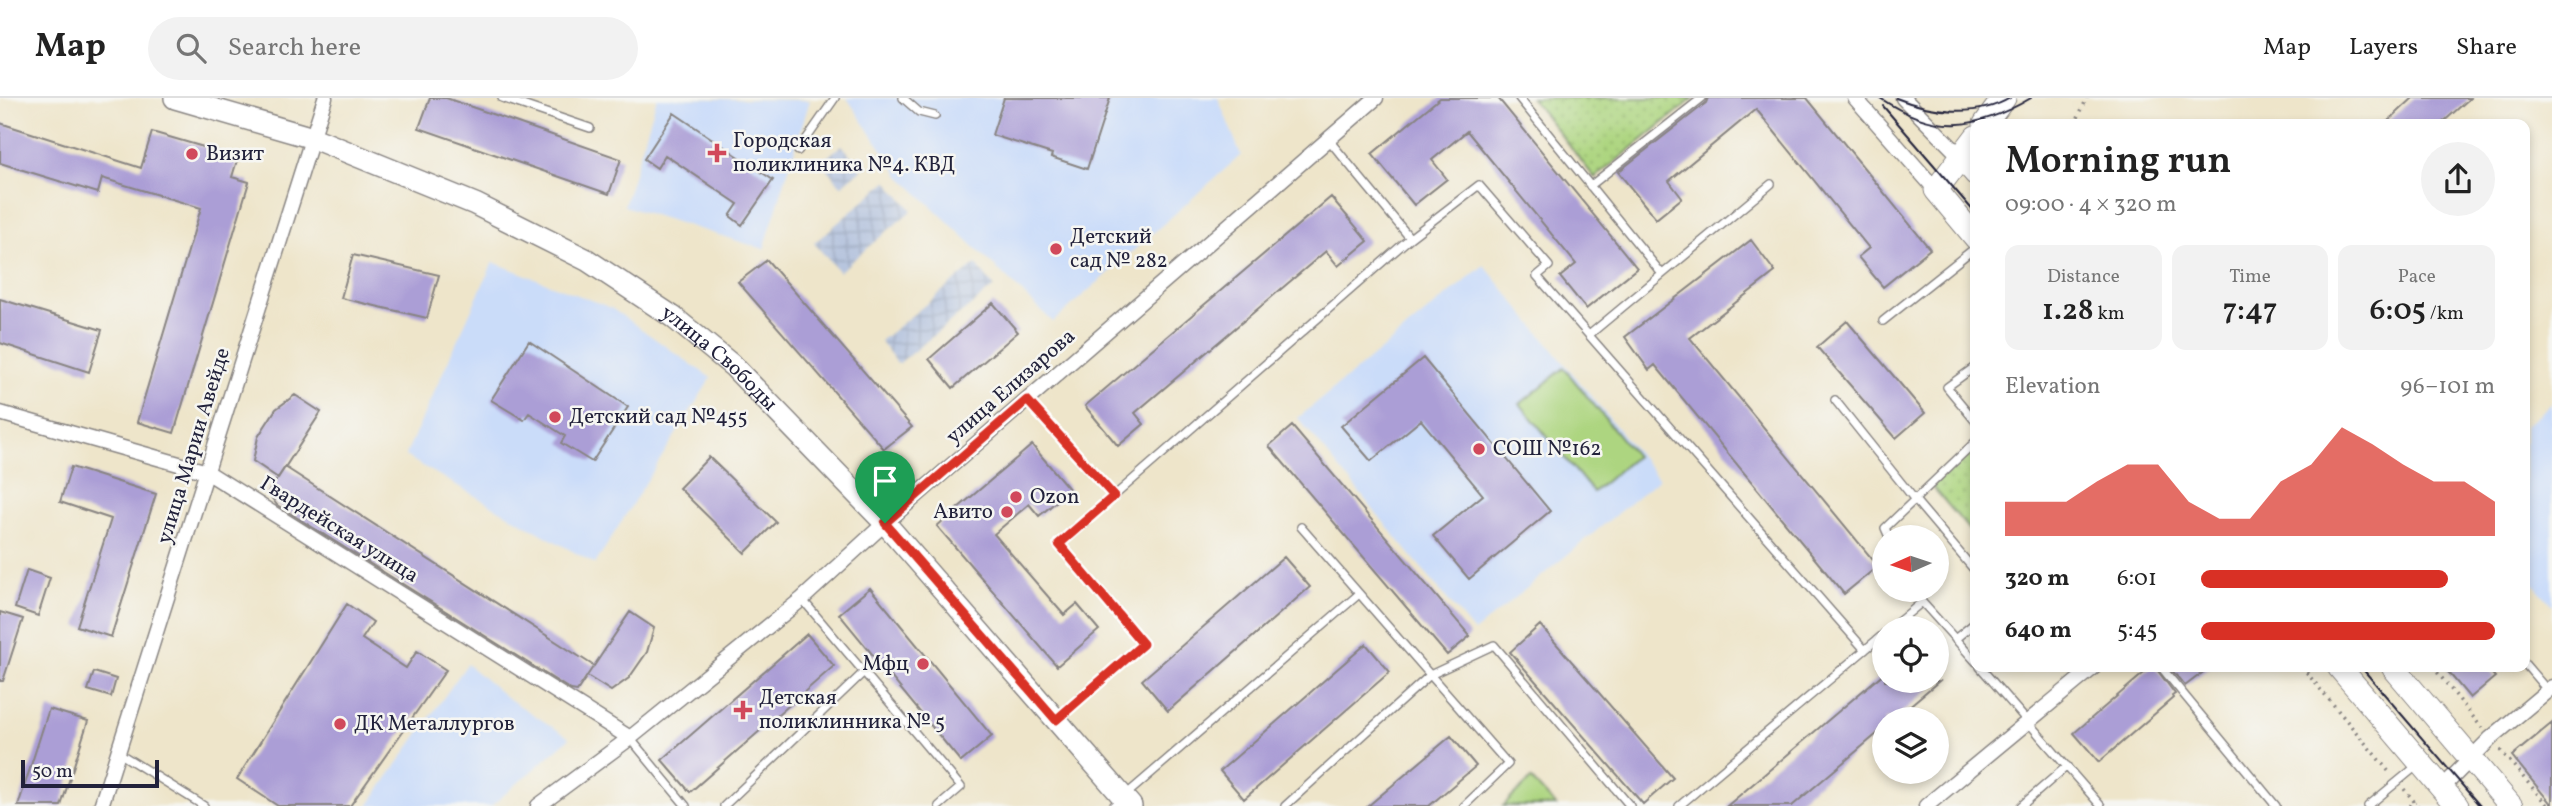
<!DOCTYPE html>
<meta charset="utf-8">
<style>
:root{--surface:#fff;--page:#f2f2f2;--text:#222;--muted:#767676;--line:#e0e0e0;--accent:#d93025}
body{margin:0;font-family:Vollkorn,serif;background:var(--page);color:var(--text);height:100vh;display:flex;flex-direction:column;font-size:26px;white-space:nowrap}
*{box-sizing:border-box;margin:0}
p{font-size:23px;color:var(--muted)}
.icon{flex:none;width:38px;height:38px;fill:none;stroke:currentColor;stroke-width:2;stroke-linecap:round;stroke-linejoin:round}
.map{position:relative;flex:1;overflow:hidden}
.details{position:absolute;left:1970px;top:21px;width:560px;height:553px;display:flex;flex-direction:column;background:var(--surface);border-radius:14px;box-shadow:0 4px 10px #0003}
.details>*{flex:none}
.needle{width:46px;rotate:267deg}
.tools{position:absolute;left:1872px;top:427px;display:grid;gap:14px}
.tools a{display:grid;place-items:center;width:77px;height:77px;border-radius:50%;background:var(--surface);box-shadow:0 4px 10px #0003;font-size:35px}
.scale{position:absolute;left:21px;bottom:18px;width:138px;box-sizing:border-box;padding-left:7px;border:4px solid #22223b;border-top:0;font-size:19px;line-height:24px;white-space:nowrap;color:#22223b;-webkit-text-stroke:5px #f6f6f2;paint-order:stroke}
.pin{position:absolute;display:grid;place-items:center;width:60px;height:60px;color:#fff;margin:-72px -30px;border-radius:50% 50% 50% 0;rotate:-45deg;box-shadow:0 0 7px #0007}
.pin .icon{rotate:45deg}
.round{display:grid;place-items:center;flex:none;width:74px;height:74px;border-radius:37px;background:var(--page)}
.headline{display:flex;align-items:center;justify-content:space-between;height:119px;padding:0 35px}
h1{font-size:38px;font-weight:600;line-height:52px}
.metrics{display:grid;grid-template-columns:repeat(3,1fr);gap:10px;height:119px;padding:7px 35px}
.metrics div{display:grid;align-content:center;border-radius:14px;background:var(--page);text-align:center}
.metrics b{font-size:30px;font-weight:600}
.metrics small{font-size:19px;font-weight:400}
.metrics p{font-size:19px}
.chart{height:196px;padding:14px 35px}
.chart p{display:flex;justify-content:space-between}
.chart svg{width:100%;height:126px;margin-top:7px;fill:var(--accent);opacity:.7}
ul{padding:0 35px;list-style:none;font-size:23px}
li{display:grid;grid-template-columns:112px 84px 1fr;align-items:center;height:52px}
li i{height:18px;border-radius:9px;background:var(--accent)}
header{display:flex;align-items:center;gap:42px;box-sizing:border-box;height:98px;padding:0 35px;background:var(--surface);border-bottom:2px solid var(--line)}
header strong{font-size:33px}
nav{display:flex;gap:38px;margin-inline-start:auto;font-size:24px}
.search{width:490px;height:63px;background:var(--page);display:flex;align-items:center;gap:18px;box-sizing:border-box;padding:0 24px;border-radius:38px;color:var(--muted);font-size:26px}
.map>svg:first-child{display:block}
.built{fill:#cadcf9}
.industrial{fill:url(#industrial-grid)}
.grass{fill:#add580;stroke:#687c5e;stroke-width:2}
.park{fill:url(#park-dots);stroke:#687c5e;stroke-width:2}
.building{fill:#ab9ed6}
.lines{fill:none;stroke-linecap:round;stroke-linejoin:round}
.lane-casing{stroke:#888482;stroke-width:10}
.street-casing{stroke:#888482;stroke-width:17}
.secondary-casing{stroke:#888482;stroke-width:24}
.primary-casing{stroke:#888482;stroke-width:25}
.path{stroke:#888482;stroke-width:3.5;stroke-dasharray:2 5;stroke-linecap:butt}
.lane{stroke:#fff;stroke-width:7}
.street{stroke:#fff;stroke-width:14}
.secondary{stroke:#fff;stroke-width:21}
.primary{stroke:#fff;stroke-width:23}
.tram{stroke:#22223b;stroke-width:2}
.route-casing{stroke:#fff;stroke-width:14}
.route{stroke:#d93025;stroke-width:9}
.poi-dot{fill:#d1495b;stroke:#f6f6f2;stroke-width:2.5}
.labels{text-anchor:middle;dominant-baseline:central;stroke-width:5;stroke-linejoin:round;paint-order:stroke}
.poi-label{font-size:21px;fill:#22223b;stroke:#f6f6f2;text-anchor:start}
.street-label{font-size:21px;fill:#22223b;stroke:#f6f6f2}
</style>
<header>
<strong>Map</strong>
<div class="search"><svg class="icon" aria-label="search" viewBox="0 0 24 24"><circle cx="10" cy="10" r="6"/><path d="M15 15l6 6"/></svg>Search here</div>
<nav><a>Map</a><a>Layers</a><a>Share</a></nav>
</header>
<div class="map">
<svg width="2552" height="708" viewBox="0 0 2552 708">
<defs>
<pattern id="industrial-grid" width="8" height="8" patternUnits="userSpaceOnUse" patternTransform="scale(1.75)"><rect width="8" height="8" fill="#b7c5de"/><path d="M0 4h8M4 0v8" fill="none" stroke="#9da9bf"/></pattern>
<pattern id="park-dots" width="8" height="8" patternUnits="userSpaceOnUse" patternTransform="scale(1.75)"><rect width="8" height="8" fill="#add580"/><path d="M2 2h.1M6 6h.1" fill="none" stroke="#95b770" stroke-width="1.8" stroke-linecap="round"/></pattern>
</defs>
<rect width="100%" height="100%" fill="#f6f6f2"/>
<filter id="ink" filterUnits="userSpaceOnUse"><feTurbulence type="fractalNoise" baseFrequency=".0143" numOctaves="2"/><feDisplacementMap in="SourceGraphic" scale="14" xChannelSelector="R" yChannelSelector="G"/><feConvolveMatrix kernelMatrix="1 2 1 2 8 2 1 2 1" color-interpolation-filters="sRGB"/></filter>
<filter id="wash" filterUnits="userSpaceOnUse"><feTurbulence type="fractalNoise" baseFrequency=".00686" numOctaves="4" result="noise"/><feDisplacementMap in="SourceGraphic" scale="28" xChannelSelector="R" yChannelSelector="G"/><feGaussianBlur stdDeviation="1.57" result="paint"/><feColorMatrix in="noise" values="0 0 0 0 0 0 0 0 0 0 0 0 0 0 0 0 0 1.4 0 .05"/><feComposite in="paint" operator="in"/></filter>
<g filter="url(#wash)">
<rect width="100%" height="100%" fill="#eee5ca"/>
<path class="built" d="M657 0 810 2 764 151 624 108Z
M847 0H1218L1241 57 1053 224 900 78Z
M493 164 611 210 711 280 595 466 405 358Z
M1484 167 1659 381 1474 534 1298 320Z
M2552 305V507L2525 476V328Z
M467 566 506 599 570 640 491 708H368Z"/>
<path class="industrial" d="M842 47 862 71 841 88 821 64Z
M887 83 912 112 839 174 814 145Z
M976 166 994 189 898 266 880 243Z"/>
<path class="grass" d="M1564 270 1636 358 1593 394 1520 306Z
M1531 681 1556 708H1503Z"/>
<path class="park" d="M1531 0H1694L1595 80Z
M1976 351V440L1932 388Z"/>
<g id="blocks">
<path class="building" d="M430 0H446L621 61 609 96 419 30Z
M1004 0H1110L1087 71 1051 59 1052 56 992 37Z
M1440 0H1498L1637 170 1586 211 1560 179 1576 166 1467 33 1432 62 1447 81 1414 107 1372 56Z
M1708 0H1807L1930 151 1883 189 1858 159 1869 150 1756 11 1669 83 1682 100 1656 121 1618 74 1706 5Z
M2413 0H2470L2441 26H2385Z
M674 15 773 82 742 127 730 118 738 106 665 57 657 70 644 61Z
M0 25 141 70 152 34 238 59 232 79 249 84 174 335 137 324 201 110 102 80 98 95 0 65Z
M1331 99 1368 143 1338 168 1326 153 1135 315 1144 326 1118 348 1085 308Z
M1751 142 1775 174 1690 240 1878 468 1844 496 1655 267 1649 272 1625 239Z
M353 157 439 177 427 220 341 200Z
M767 162 912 329 884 351 738 184Z
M0 201 102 232 89 274 0 245Z
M993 205 1018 234 953 290 929 261Z
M1847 223 1925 315 1896 340 1817 249Z
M529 243 628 309 592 364 561 345 565 338 529 315 524 322 491 302Z
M1423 260 1550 413 1469 481 1433 438 1483 397 1421 322 1371 363 1341 328Z
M295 297 321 314 278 380 253 363 258 339 276 311Z
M1292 328 1470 538 1447 557 1269 348Z
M1032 347 1070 392 1039 418 1029 406 994 436 1064 517 1077 506 1099 532 1057 568 937 428Z
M709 359 776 424 745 455 679 390Z
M71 369 156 396 111 539 77 528 111 421 60 404Z
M285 369 594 568 630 514 654 530 647 554 629 580 611 593 587 578 593 569 577 593 571 592 277 407 268 395Z
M1284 459 1310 489 1168 613 1142 582Z
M27 472 50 480 38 518 15 510Z
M870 490 992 638 961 664 839 516Z
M347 506 373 524 362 541 406 570 417 553 446 572 350 708H278L237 681Z
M0 514 23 521 3 583H0Z
M1540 527 1673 680 1643 706 1510 554Z
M807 536 834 568 690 694 662 662Z
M1366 546 1390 574 1244 701 1220 673Z
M2151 569H2155L2175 596 2172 598 2173 600 2099 664 2074 635Z
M2169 569H2210L2185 588Z
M2444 569H2486L2495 579 2470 600Z
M94 574 116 581 111 599 88 592Z
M1885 574V583H1939L1894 621H1885V629L1792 708H1727Z
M49 611 88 623 61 708H18Z
M2552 625V707L2512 658Z
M1451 638 1476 668 1429 708H1368Z"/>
</g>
</g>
<g filter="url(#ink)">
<use href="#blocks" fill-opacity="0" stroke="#888482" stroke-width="2"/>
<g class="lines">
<defs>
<path id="lane" d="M502 0 590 30
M903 0 919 14 935 18
M1519 0 1662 176
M1328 41 1410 140 1479 87 1549 168 1537 178 1865 552
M798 53 835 0
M1590 88 1702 0
M1883 223 1976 149
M1589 237 1771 86
M1976 268 1947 289 1976 324
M1027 302 1114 398 1059 446 1143 546 1059 619
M1835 302 1915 402 1976 474
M1114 398 1410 140
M1301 429 1508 666 1464 708
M1889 439 1885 430 1976 343
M1916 492 1922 504
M802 501 961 689 939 708
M1891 530 1922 504 1976 564
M1955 541 1976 524
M2525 566 2548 593
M1980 569 2101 708
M2161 569 2276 708
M630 640 686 708
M119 655 204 708
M724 708 865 573
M1113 708 1359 496
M1285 708 1430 577 1494 547 1630 708
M1679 708 1885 535
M2021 708 2067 668
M2368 708 2419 666"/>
<path id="street" d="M1855 0 1936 92
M1903 0 1961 59
M0 315 207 374 630 640
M2442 690 2491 640 2552 589
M101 708 325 0
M538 708 630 640 802 501 885 425 1376 0
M1926 708 2094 569"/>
<g id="secondary">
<path id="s1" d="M175 0 313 40 475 106 587 162 673 219 733 268 885 425 1131 708"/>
</g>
<path id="primary" d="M1985 26 2004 0
M1976 39 1936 92 1976 140
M1961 59 1976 76
M2339 569 2457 708
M2393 569 2511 708"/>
</defs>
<use href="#lane" class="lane-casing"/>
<use href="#street" class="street-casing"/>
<use href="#secondary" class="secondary-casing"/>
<use href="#primary" class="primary-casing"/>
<path class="path" d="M2075 26 2087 0
M2302 569 2390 675
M2433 569 2482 630
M2500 652 2548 708
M2404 691 2418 708
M2409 708 2415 703"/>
<use href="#lane" class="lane"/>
<use href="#street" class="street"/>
<use href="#secondary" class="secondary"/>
<use href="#primary" class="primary"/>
<path class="tram" d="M1880 0C1935 37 1975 33 2031 0
M1896 0C1930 14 1977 20 2010 0
M1883 8 1976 116
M2361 569 2480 708"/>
</g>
</g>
<g class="lines" filter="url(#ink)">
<defs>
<path id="route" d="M1027 302 1114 398 1059 446 1143 546 1056 622 885 425Z"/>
</defs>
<use href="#route" class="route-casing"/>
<use href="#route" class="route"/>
</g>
<g class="poi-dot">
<path d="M713.5 44.5h7v7h7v7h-7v7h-7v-7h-7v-7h7z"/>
<circle cx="192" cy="56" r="7"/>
<circle cx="1056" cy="151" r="7"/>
<circle cx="555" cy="319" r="7"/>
<circle cx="1479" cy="351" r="7"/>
<circle cx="1016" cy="399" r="7"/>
<circle cx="1007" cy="414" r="7"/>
<circle cx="923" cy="566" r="7"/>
<path d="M739.5 601.5h7v7h7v7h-7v7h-7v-7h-7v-7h7z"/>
<circle cx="340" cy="626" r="7"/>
</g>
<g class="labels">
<g class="poi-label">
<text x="733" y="43">Городская<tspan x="733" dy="24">поликлиника №4. КВД</tspan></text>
<text x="206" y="56">Визит</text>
<text x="1070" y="139">Детский<tspan x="1070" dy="24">сад № 282</tspan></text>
<text x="569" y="319">Детский сад №455</text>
<text x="1493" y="351">СОШ №162</text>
<text x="1030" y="399">Ozon</text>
<text x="993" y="414" text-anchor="end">Авито</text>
<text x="909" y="566" text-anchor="end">Мфц</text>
<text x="759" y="600">Детская<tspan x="759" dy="24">поликлинника № 5</tspan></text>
<text x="354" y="626">ДК Металлургов</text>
</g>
<g class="street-label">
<text stroke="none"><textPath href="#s1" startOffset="609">улица Свободы</textPath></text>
<text transform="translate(1011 289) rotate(-41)">улица Елизарова</text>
<text transform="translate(194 348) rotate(-73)">улица Марии Авейде</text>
<text transform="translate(339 432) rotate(32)">Гвардейская улица</text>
</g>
</g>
</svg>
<div class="tools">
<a><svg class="needle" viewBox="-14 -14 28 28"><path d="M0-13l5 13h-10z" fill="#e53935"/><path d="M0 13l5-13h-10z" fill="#767676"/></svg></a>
<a><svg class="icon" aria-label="locate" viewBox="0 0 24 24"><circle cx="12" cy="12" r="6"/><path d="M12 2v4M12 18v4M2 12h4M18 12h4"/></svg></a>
<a><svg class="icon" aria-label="layers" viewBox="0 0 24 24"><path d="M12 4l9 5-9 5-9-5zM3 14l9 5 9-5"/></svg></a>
</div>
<div class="scale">50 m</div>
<div class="pin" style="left:885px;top:425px;background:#1e9e55"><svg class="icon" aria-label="arrive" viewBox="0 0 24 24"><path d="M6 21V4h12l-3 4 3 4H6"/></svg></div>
<section class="details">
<div class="headline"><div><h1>Morning run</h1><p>09:00 · 4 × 320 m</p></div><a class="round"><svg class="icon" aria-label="share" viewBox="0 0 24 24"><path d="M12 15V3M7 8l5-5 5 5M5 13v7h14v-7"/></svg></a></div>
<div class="metrics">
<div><p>Distance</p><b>1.28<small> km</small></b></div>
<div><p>Time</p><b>7:47</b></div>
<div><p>Pace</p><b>6:05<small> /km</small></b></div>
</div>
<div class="chart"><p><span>Elevation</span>96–101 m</p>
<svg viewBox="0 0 160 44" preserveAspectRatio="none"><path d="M0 44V32L10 32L20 32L30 25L40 19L50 19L60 32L70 38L80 38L90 25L100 19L110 6L120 12L130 19L140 25L150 25L160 32V44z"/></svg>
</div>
<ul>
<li><b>320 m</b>6:01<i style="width:84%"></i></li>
<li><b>640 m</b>5:45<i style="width:100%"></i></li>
</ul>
</section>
</div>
